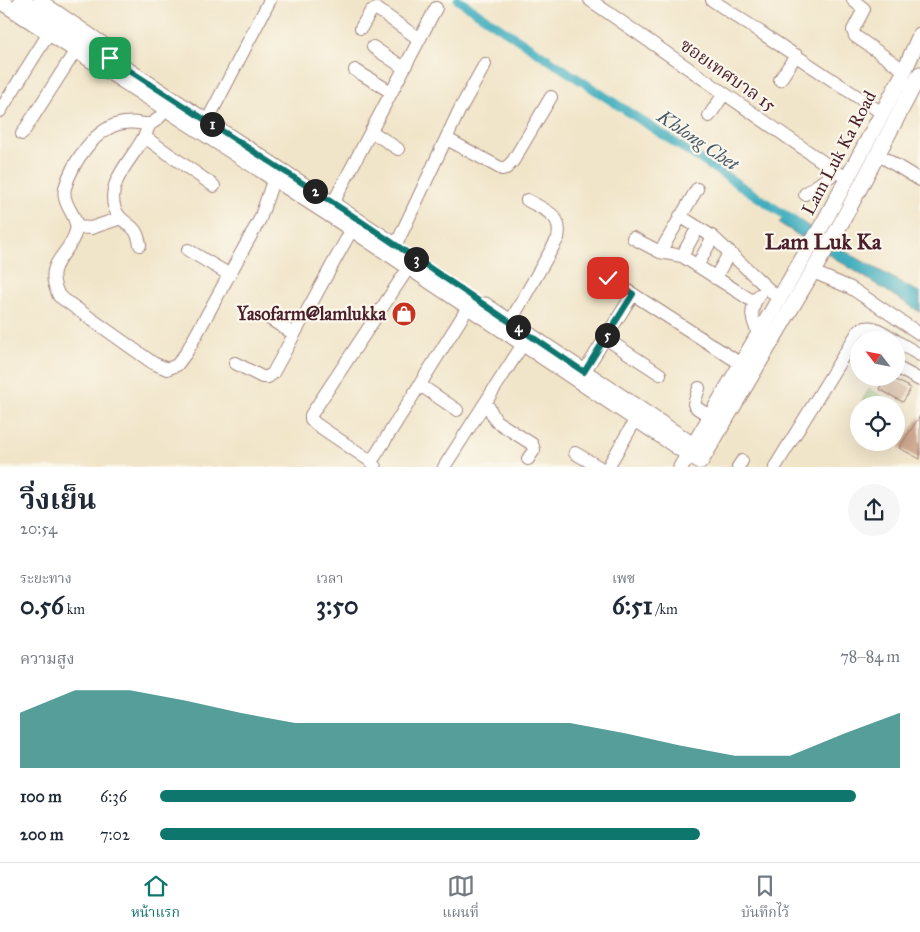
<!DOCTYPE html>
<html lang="th">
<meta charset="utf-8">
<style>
:root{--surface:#fff;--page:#f6f6f7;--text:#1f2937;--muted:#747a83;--line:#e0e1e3;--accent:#0f766e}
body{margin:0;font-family:"IM FELL Great Primer","Noto Serif Thai",serif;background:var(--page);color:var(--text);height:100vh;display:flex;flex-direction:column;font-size:19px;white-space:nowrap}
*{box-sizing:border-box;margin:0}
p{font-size:16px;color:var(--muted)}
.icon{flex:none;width:28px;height:28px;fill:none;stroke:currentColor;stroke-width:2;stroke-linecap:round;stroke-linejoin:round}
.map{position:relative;height:467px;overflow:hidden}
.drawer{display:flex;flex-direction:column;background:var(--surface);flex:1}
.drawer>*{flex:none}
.needle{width:32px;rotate:302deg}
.controls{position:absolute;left:850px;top:331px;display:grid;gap:10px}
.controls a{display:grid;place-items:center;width:55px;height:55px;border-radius:50%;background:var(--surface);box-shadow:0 5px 20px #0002;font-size:25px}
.pin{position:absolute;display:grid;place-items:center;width:42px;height:42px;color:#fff;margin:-21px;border-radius:10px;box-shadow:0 2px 8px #0006}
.km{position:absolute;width:25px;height:25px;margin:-12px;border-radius:50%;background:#222;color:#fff;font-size:14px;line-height:25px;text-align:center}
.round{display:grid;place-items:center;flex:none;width:52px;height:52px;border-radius:26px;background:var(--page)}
.headline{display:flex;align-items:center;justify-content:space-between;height:85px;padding:0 20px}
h1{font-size:28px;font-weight:700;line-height:38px}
.stats{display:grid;grid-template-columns:repeat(3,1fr);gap:8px;height:85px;padding:5px 20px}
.stats div{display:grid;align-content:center}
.stats b{font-size:25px;font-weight:700}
.stats small{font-size:14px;font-weight:400}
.stats p{font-size:14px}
.chart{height:140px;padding:10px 20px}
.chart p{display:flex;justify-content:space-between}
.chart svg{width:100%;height:90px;margin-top:5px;fill:var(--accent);opacity:.7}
ul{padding:0 20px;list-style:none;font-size:16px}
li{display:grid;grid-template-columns:80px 60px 1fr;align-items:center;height:38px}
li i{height:12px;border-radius:6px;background:var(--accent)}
.menu{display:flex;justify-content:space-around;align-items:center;height:70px;border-top:1px solid var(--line);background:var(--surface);font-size:14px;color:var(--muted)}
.menu a{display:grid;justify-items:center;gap:2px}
.menu .on{color:var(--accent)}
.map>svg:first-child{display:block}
.green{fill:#92c678;stroke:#6e7252}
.water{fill:#40adbe;stroke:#456674}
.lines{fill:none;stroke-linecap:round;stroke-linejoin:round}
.canal{stroke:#40adbe;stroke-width:9}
.building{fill:#c99d82}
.minor-casing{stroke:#9e827a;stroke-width:14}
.major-casing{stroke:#9e827a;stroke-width:17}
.minor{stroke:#fff;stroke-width:12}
.major{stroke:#fff;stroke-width:15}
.route-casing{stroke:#fff;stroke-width:10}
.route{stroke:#0f766e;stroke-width:6}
.labels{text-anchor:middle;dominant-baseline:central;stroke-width:4.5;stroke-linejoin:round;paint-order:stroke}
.street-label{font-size:18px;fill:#4a1f2b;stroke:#fbf7ec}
.poi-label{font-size:18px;font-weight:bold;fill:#4a1f2b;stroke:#fbf7ec;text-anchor:end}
.water-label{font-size:19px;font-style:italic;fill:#465866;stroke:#fbf7ec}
.district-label{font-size:22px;font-weight:bold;fill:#4a1f2b;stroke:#fbf7ec}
</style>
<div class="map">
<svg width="920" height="467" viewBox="0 0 920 467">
<rect width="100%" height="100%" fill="#fbf7ec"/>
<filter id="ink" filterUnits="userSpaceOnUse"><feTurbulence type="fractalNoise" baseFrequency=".02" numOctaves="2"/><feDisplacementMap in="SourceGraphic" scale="10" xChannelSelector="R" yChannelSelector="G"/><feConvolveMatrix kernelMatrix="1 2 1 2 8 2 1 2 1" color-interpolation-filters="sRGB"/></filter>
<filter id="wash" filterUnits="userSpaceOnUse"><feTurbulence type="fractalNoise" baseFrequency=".0096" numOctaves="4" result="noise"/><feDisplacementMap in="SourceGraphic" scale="20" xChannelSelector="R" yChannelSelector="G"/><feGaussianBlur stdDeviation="1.12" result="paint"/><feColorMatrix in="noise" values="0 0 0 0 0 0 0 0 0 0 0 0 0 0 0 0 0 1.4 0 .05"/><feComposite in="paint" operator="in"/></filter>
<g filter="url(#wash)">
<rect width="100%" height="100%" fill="#f1e5c9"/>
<path class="green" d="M869 389 908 411 898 427 896 425V405H860Z"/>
<path class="water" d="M787 212 848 253 920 293V312L779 223Z"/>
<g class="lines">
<path class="canal" d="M458 0 794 221"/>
</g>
<g id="blocks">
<path class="building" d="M885 378H892L911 388 903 402 879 389Z
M920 416V459L899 448Z"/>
</g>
</g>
<g filter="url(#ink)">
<use href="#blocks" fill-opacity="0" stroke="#9e827a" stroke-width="1"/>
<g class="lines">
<defs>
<path id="minor" d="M40 0 103 43 110 58
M590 0 846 178
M712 0 882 113
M853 0 864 9 853 30 855 36 904 70
M361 28 371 11 377 9 419 39
M373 47 404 68
M355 70 391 92
M780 80 796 55
M167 109C146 134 149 120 124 123 96 126 72 163 65 188 61 205 80 218 76 231 68 259 42 262 59 296L153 363 167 369 177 365 186 353 260 219 274 178
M0 111 49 33
M709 116 724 94
M207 121 270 0
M371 131 398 149
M22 134 76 50
M146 138 214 186
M447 139 502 169 506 168 513 161 551 97
M879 155 920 180
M805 194 836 172
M333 203 436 8
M680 216 713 237 779 299
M77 227 91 228 121 218
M633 238 660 252 682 256 754 302
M140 245C137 221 121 226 115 209 104 178 142 152 149 125
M396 245 459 111 485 64
M188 250 230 275
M660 252 697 189
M682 256 698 227
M697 266 713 237
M813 272 851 288 920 334
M608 278 741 364
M715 278 730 252
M270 319 294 334
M510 322 558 238C563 214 544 210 527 200
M759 334C751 319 749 310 759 295
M605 338 660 374
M896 341 920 355
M235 363 262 377H268L273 373 352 229
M896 367 920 380
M584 372 633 294
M420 385 457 410
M699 388 694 404 697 408 711 417
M486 402 496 421 532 444 534 450 528 459
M575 453 599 467
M369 460 375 456 469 306
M375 467 369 460 316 424 311 419V415L409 267
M444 467 523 344
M608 467 636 419
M738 467 742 461
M775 467 858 332C870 321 884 333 895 340"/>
<path id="major" d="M21 0 395 245
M0 1 352 229 700 462
M485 305 705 453
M701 461 839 227 920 74
M681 467 825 220 902 76 920 35"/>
</defs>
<use href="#minor" class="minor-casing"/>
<use href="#major" class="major-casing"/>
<use href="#minor" class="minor"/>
<use href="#major" class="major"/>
</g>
</g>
<g class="lines" filter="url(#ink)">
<defs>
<path id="route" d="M110 58 353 216 584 372 633 294 608 278"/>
</defs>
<use href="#route" class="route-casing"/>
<use href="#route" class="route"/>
</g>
<defs>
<symbol id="shop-disc" viewBox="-11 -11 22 22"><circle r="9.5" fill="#c8321e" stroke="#fbf7ec"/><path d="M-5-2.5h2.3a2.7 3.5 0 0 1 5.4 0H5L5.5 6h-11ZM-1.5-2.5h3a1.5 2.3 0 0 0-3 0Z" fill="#fff"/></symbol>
</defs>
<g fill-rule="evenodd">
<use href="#shop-disc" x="390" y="300" width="28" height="28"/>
</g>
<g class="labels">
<g class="street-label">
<text transform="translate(728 75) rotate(35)">ซอยเทศบาล 15</text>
<text transform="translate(839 153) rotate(-62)">Lam Luk Ka Road</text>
</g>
<g class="poi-label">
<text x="386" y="314">Yasofarm@lamlukka</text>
</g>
<g class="water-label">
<text transform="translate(698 140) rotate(34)">Khlong Chet</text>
</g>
<g class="district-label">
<text x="823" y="241">Lam Luk Ka</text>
</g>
</g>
</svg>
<div class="controls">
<a><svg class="needle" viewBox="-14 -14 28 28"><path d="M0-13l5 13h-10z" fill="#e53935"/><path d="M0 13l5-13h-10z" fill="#747a83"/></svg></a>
<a><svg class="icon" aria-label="locate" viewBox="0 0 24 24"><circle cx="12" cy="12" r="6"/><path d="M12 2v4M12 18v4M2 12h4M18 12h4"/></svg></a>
</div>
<div class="pin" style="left:110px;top:58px;background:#1e9e55"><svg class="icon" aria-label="arrive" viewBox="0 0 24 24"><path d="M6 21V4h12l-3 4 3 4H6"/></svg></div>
<div class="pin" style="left:608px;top:278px;background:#d93025"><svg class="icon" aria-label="check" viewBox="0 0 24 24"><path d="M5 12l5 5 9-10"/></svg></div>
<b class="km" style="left:212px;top:124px">1</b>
<b class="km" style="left:315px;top:191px">2</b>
<b class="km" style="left:416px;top:259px">3</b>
<b class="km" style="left:518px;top:327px">4</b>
<b class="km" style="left:607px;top:335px">5</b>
</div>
<section class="drawer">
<div class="headline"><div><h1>วิ่งเย็น</h1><p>20:54</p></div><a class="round"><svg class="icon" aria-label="share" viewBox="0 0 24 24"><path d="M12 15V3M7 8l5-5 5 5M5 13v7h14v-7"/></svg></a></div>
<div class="stats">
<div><p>ระยะทาง</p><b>0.56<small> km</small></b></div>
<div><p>เวลา</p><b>3:50</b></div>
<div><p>เพซ</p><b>6:51<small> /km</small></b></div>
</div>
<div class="chart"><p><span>ความสูง</span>78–84 m</p>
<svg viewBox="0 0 160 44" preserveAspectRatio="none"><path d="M0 44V17L10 6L20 6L30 11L40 17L50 22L60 22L70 22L80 22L90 22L100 22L110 27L120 33L130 38L140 38L150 27L160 17V44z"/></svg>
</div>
<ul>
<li><b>100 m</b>6:36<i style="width:94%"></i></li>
<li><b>200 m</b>7:02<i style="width:73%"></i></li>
</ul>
</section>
<nav class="menu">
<a class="on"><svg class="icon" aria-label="home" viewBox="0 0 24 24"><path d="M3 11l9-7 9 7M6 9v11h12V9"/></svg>หน้าแรก</a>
<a><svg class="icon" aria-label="map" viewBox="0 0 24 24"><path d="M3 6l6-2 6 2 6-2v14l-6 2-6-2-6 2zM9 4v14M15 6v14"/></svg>แผนที่</a>
<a><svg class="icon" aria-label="saved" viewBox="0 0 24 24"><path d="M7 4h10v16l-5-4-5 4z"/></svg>บันทึกไว้</a>
</nav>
